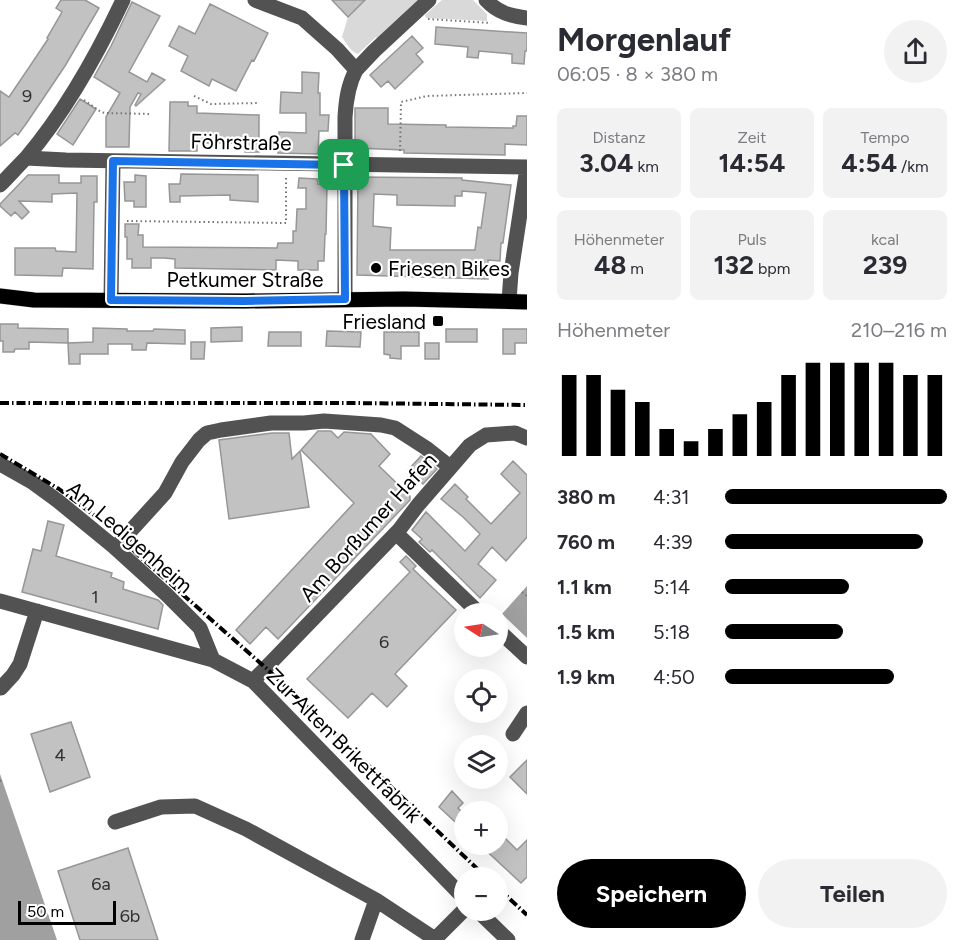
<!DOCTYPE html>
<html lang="de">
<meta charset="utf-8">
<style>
:root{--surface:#fff;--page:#f2f2f3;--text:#2b2b33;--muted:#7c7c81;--accent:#000}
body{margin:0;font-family:Figtree,sans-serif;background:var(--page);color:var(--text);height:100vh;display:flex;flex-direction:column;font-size:22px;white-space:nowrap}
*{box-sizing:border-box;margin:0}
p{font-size:20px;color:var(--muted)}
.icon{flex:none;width:33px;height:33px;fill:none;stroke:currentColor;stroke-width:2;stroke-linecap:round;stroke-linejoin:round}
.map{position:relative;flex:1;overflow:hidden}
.drawer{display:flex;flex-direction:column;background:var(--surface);width:450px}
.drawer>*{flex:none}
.needle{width:39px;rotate:282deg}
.tools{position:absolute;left:454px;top:603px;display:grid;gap:12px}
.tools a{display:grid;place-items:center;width:54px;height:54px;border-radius:50%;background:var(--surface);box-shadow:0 6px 24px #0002;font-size:30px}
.scale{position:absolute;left:18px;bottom:15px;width:98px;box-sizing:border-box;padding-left:6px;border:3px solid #000;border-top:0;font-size:16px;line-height:21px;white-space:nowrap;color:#000;-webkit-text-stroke:4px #fff;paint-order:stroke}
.pin{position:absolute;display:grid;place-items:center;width:51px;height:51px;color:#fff;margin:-26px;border-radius:12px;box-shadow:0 3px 9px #0006}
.round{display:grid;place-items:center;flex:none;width:63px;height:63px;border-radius:32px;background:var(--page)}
.summary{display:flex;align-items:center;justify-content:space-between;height:102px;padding:0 30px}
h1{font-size:33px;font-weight:700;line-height:45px}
.stats{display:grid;grid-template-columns:repeat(3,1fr);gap:9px;height:102px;padding:6px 30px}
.stats div{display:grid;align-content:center;border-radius:9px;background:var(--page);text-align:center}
.stats b{font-size:26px;font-weight:700}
.stats small{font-size:16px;font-weight:400}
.stats p{font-size:16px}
.chart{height:168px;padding:12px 30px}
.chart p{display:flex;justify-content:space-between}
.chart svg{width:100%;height:108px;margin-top:6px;stroke:var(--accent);stroke-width:6}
.cta{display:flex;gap:12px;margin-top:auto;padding:12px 30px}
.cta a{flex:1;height:69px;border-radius:36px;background:var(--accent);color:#fff;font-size:24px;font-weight:700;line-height:69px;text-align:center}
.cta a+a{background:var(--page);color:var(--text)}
ul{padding:0 30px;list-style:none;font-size:20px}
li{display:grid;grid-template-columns:96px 72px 1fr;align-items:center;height:45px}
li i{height:15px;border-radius:8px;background:var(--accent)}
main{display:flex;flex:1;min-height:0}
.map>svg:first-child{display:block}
.green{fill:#d9d9d9}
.water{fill:#a0a0a0}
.building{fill:#c2c2c2;stroke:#969696;stroke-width:1.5;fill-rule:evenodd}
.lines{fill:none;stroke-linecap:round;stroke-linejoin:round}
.major-casing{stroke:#dbdbdb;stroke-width:16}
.path{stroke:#747474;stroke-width:2;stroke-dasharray:1.5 3;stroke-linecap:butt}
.minor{stroke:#525252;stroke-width:15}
.major{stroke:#000;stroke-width:15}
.rail{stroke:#000;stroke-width:4;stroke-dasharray:9 3 1.5 3;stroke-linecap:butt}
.route-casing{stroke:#fff;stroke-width:12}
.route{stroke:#1a73e8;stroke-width:8}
.poi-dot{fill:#000;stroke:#fff;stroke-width:2}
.labels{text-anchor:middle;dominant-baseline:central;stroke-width:4.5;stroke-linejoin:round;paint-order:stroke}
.number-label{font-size:18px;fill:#303030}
.street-label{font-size:21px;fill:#000;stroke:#fff}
.poi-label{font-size:21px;fill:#000;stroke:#fff;text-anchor:start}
</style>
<main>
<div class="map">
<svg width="527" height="940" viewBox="0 0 527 940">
<rect width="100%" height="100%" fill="#fff"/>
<path class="green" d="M365 0H420L378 39 376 37 358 54C350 51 347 44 342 37L348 17Z
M442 0H473L487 14V21L426 18 425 15Z"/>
<path class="water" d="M527 586V638L502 614Z
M0 774 57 940H0Z"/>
<path class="building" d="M61 0H85L99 8 65 66 28 121 18 135 15 133 0 146V91L9 97 30 66 48 39 47 38 62 12 56 8Z
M332 0H365L348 17Z
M132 2 160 16 129 72 147 82 152 73 165 80 136 106 135 105 141 94 138 93 130 107 129 147H106V117L120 93 94 77 111 46Z
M210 4 268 33 254 61 252 60 236 91 212 79 209 86 181 71 188 56 169 46 179 26 195 34Z
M436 27 527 33V51H525L524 64 512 63V54L479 51 478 58 467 57 468 47 435 44Z
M412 36 423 48 416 54 423 62 395 89 388 81 381 87 370 75Z
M302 72 319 73 318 93H320V115H329L328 131H319L318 154 278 153 279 132 306 133V113H280L281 92 302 93Z
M80 99 96 109 73 145 57 134Z
M170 102H188V106H197V113L259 115V152H245V143H197V151H169Z
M355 108H388V124L446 125V127L513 128V126H516L517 116H527V145L505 144V155L404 153V150L355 148Z
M181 174 258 175V202L230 200V195L180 196V202H170L169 184H180Z
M28 175H59V183H81V176H97V202H94L93 269 63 268 62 276 15 275V248H55L56 251 76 252 77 193 52 194V202L19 201 29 212 22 219 15 212 11 216 0 206V204Z
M135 175 146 176V207H134V201H125L124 182H135Z
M358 177 462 178V180L511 185 503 243H501L500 261 488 260V279L357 275ZM462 191 486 193 481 228 478 227 475 250H390L391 228 373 226 374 194 397 195V205L455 206V196H462Z
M299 178 317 179 318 184 327 185 326 234H325L324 261H318V270H298V261L276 260V270L175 268V259L164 258H151V268H132V259H127V237H125V224H139L138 235H143V247L277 248 278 243H293V231H296L297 209H306V188H298Z
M0 324H18V328L68 329V343L29 342V349H15L14 352H3V341H0Z
M242 327V341L211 342V328Z
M93 328 127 329V331H153L154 329 185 330V344L147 343 146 350H132V344H108V354H80V364H69L68 343 93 342Z
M446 329H477V342H446Z
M503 329H527V343H515V354H503Z
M327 331 361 332 360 347 326 346Z
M269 332H301V346H268Z
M384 332H419V346H401V359L390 358V355L384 354Z
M191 342H205L204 359H191Z
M425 343H439V359H425Z
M318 431H331L338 438 344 432 371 434 390 454 379 466 410 496V500L278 639 266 627 250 644 236 630 354 503 301 450Z
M272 433H289L292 459 300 451 309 507 229 519 219 440Z
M421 456 437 469 423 484 408 470Z
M513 461 527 475V537L506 561 492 547 478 564 496 580 480 598 432 550 430 552 419 542 422 539 412 530 426 512 465 551 480 534 463 517 441 499 455 484 468 497 466 499 491 524 520 493 501 474Z
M48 521 64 525 56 556 112 573 111 577 124 582 123 589 158 600 163 605 158 629 22 592 33 549 41 551Z
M406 556 416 566 413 569 456 610 395 674 407 686 387 707 372 693 348 718 307 679 410 572 400 562Z
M71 722 90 777 50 792 31 734Z
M527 760V794L510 777Z
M452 791 463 803 458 808 465 815V831L439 807Z
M498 831 517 850 527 840V877L521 883 479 844H498Z
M128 848 158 940H80L58 871Z"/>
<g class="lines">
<defs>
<path id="major" d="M0 296 34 300 245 301 404 299 527 302"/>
</defs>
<use href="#major" class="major-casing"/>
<path class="path" d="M428 19 491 23
M194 96 211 104 259 103
M84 100 101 112 105 113 152 114
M400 151 401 102 427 96 527 93
M127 221 286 223V176
M522 592 527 596
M0 781 2 780"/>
<path class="minor" d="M255 0 302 18 337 49 356 70 374 51 429 0
M486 0C498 13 511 16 527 18
M26 158 66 160 527 167
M0 185C9 176 17 167 26 158 66 111 97 55 123 0
M345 299V117C346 100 348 85 356 70
M111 300 113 161
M509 301 511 273 527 168
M0 464 32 482 58 501 113 546 167 595 200 628 213 660
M396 533 480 614
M115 548 165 493 182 462 199 440 207 433 221 430 271 423H304L324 421 381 425 395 428 426 448 450 467
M0 601 213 660 253 681 465 899
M498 630 527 657
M253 681 399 530 418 505 470 445 486 435 515 433 527 438
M0 687 1 688 13 675 20 664 37 611
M513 734 527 713
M115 822 161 807 195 806 246 829 376 900 435 939 465 909
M477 910 508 940
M362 940 376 900"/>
<use href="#major" class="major"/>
<path class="rail" d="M0 403H350L527 405
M0 454 59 489 110 527 138 555 266 668 487 878
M498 888 527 915"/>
</g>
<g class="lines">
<defs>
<path id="route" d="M113 161 344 165 345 299 245 301 111 300Z"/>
</defs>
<use href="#route" class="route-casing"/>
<use href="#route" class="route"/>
</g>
<g class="poi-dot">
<circle cx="376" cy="268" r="6"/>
<rect x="432" y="315" width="12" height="12" rx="3"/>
</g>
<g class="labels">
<g class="number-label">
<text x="27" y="96">9</text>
<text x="95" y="597">1</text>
<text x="384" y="642">6</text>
<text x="60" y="755">4</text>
<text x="101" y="884">6a</text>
<text x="130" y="916">6b</text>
</g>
<g class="street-label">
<text transform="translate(241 142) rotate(1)">Föhrstraße</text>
<text x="245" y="279">Petkumer Straße</text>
<text transform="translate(368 527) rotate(-48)">Am Borßumer Hafen</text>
<text transform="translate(130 537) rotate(41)">Am Ledigenheim</text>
<text transform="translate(344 745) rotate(45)">Zur Alten Brikettfabrik</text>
</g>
<g class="poi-label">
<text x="388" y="268">Friesen Bikes</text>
<text x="426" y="321" text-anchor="end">Friesland</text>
</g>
</g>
</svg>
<div class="tools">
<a><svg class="needle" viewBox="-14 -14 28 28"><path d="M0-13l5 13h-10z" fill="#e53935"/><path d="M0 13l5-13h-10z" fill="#7c7c81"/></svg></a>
<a><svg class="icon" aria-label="locate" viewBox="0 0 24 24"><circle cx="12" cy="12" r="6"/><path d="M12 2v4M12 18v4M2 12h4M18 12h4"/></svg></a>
<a><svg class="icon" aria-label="layers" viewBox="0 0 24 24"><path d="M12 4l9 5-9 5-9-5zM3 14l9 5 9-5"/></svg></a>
<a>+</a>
<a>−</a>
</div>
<div class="scale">50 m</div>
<div class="pin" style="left:344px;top:165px;background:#1e9e55"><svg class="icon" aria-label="arrive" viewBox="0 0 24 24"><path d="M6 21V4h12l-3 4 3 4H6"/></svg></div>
</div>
<section class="drawer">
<div class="summary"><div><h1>Morgenlauf</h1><p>06:05 · 8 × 380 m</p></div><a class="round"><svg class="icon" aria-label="share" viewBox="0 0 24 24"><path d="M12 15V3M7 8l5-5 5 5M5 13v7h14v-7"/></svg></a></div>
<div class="stats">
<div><p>Distanz</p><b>3.04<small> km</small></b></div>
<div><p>Zeit</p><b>14:54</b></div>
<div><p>Tempo</p><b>4:54<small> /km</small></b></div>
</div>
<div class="stats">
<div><p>Höhenmeter</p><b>48<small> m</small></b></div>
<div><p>Puls</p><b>132<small> bpm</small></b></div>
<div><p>kcal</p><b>239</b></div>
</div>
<div class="chart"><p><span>Höhenmeter</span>210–216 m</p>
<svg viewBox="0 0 160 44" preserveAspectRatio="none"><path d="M5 44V11M15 44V11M25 44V17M35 44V22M45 44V33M55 44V38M65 44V33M75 44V27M85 44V22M95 44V11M105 44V6M115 44V6M125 44V6M135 44V6M145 44V11M155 44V11"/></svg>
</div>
<ul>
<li><b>380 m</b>4:31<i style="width:100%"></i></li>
<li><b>760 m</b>4:39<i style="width:89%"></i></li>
<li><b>1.1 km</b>5:14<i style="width:56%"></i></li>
<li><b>1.5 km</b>5:18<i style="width:53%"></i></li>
<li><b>1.9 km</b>4:50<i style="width:76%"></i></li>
</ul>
<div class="cta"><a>Speichern</a><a>Teilen</a></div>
</section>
</main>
